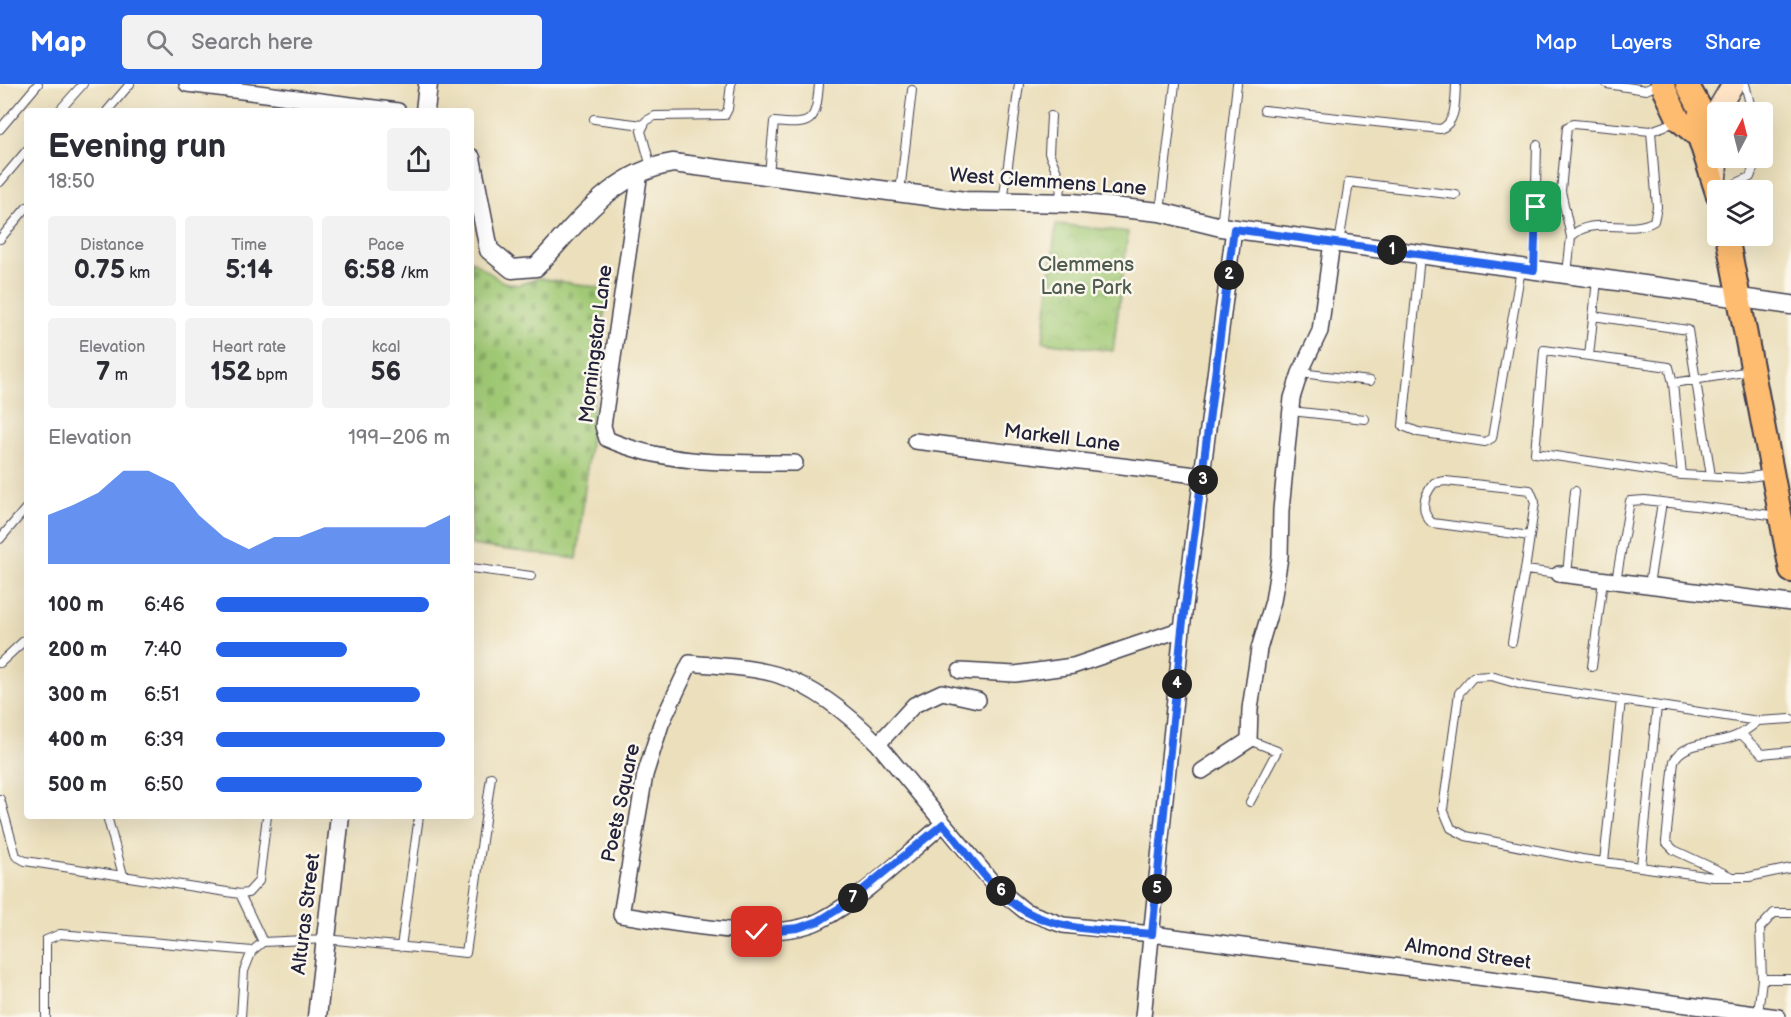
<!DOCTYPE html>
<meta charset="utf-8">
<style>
:root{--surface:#fff;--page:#f2f2f3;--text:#2b2b33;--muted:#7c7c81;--accent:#2563eb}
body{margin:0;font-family:"Balsamiq Sans",sans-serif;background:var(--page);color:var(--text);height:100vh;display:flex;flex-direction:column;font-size:22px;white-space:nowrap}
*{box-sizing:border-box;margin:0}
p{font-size:20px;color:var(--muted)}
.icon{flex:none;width:33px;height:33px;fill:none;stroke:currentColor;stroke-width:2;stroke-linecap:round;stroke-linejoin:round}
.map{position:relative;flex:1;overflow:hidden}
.panel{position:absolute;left:24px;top:24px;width:450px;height:711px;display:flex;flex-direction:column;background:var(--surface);border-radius:6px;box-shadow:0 6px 24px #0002}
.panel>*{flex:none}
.needle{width:39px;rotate:7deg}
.tools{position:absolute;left:1707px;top:18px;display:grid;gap:12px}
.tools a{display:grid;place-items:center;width:66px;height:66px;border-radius:6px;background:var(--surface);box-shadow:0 6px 24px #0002;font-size:30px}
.pin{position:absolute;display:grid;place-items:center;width:51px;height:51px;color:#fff;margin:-26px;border-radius:12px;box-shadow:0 3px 9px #0006}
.km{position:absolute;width:30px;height:30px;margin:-15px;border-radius:50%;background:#222;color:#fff;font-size:16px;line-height:30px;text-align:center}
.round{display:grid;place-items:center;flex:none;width:63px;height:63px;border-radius:6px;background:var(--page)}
.head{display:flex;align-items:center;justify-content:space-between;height:102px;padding:0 24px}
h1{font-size:33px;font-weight:700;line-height:45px}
.stats{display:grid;grid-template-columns:repeat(3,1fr);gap:9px;height:102px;padding:6px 24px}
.stats div{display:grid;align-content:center;border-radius:6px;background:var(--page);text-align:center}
.stats b{font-size:26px;font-weight:700}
.stats small{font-size:16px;font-weight:400}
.stats p{font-size:16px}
.chart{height:168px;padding:12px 24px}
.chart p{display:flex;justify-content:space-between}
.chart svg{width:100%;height:108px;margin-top:6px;fill:var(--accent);opacity:.7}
ul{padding:0 24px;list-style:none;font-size:20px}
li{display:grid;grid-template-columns:96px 72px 1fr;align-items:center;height:45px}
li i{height:15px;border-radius:8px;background:var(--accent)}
header{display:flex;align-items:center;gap:36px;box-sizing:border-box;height:84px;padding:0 30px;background:var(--accent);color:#fff}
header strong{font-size:28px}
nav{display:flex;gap:33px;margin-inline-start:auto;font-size:21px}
.search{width:420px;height:54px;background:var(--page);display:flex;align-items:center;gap:15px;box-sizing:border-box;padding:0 21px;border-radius:6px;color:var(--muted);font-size:22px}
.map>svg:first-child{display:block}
.cemetery{fill:url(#cemetery-stones);stroke:#617658;stroke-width:1.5}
.park{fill:url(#park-crowns);stroke:#617658;stroke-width:1.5}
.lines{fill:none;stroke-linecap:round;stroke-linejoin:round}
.service-casing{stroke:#403e4e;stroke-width:10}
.minor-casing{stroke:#403e4e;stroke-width:18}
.tertiary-casing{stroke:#403e4e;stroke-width:21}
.secondary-casing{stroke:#403e4e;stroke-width:24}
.primary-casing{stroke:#403e4e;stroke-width:26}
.service{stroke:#fff;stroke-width:8}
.minor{stroke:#fff;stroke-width:15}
.tertiary{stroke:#fff;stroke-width:18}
.secondary{stroke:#ffe4c6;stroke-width:21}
.primary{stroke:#febc70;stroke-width:22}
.route-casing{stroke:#fff;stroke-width:12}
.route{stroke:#2563eb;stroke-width:8}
.labels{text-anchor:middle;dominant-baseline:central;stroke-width:5;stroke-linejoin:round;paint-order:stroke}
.street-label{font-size:20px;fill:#22223b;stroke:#fbf7ec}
.park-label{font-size:20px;fill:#4e5c4f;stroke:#fbf7ec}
</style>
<header>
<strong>Map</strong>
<div class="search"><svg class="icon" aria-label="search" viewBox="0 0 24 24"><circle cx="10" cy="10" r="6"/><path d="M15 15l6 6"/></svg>Search here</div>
<nav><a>Map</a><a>Layers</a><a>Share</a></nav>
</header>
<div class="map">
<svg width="1791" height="933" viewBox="0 0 1791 933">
<defs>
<pattern id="cemetery-stones" width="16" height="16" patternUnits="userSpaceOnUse" patternTransform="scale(1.5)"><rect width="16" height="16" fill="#a0c975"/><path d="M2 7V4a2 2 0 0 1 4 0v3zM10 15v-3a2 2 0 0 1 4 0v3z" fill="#8aac66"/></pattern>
<pattern id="park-crowns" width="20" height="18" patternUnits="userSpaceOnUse" patternTransform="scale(1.5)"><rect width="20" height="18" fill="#a0c975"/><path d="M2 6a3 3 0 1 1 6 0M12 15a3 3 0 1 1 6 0" fill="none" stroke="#8aac66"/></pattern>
</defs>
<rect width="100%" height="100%" fill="#fbf7ec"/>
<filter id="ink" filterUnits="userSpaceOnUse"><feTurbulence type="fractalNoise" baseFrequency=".0167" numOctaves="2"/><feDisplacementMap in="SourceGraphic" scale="12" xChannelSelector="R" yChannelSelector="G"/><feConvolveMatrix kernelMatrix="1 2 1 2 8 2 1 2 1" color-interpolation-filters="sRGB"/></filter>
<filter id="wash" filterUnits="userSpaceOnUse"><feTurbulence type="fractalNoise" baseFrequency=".008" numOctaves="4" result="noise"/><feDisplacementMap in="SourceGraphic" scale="24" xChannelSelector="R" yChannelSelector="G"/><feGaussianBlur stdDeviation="1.35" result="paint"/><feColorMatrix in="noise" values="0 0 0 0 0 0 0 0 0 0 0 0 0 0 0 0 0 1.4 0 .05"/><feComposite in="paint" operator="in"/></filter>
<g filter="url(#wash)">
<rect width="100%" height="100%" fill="#ebdfbc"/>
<path class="cemetery" d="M471 176 503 198 518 201 539 194 607 205 577 475 471 461Z"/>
<path class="park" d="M1056 140 1128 148 1113 267 1043 258Z"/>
</g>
<g filter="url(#ink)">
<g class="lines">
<defs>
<path id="service" d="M1607 0 1646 6 1659 0
M1745 0 1752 28
M1264 26 1440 45C1457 39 1455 16 1456 0
M59 27 83 0
M107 27 130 0
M1051 32 1049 69 1061 98 1060 118
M594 35 643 41
M0 45 38 0
M1651 47 1678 37
M651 83 641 47 646 37 655 32 725 31 728 25 731 0
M769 90 774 38C812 42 816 39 819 0
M0 98 27 66
M1722 106 1750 93 1757 74
M900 108 912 6
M1003 118 1019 0
M1160 128 1175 0
M1221 143 1237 0
M0 155 27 123
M1339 159 1349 98 1456 111
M1420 172 1403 342 1418 348 1485 358 1492 354 1521 185
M1534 186 1537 61
M1567 190 1571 153C1591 130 1630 152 1654 137L1657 123 1651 47 1573 40 1567 43 1561 107 1571 153
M1597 196 1589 272 1669 283 1673 299 1751 287
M1593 232 1688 246 1711 392
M1589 272 1544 266 1535 369 1682 391
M1300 289 1370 297
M1673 299 1682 391 1742 394 1771 390
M1291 327 1365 335
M0 455 27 423
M471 484 531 492
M1525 486 1535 418 1530 406 1445 397 1434 399C1424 411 1419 427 1432 439L1530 452
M1567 491 1575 407
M1616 497 1630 417 1645 416 1779 432
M1649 501 1662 418
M1512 558 1525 486 1559 490
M0 579 27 554
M1592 583 1603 496
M1791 635 1758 637 1522 601 1491 592 1473 593 1459 609 1443 725 1451 744 1466 752 1582 775 1713 793H1749L1791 784
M1741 650 1762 670 1791 667
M1249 656 1277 667 1250 718
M0 715 16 772 25 777 240 810 248 809 259 797 267 732
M107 732 123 791
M1604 778 1621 616
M1641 782 1657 622
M1732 793 1674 766 1666 758 1674 677C1683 658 1712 660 1730 654 1741 651 1749 645 1758 637
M240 810 263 858
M401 863 419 732
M1762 895H1791
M1758 930 1762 895 1760 844 1774 829H1791
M46 933V856L60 850 252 867 263 858 326 855 466 869 491 693
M241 933 244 887 252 867"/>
<path id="minor" d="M187 0 398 27
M640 88 603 342 607 355C666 381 732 379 795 379
M915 357 1204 392
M1559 490 1791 519
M960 587 1015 590 1073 582 1182 545
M878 660 914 621 942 608 978 616
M1202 687 1249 656 1250 625 1259 565 1273 517 1280 473 1281 426 1292 314 1300 289 1320 247 1332 158
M943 740C907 770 862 815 821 836 773 861 674 838 621 831L645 691 661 640 690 579C717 582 753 583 778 591 816 604 851 632 878 660L997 804 1025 827 1063 841 1152 850 1778 933
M1143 933 1182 545 1234 145"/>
<path id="tertiary" d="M425 27 428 0
M471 74 489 166 512 185 536 183C576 141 612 88 673 79L965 117 1073 119 1160 128 1221 143 1791 221
M317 933 340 732"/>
<path id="secondary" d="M1720 28V22L1733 0
M1715 100 1718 60"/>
<path id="primary" d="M1662 0 1679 36 1699 53
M1687 0 1700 24 1699 53 1718 112
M1727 152 1791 487"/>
</defs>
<use href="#service" class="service-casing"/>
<use href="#minor" class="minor-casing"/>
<use href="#tertiary" class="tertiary-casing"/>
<use href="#secondary" class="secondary-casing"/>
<use href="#primary" class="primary-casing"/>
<use href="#service" class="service"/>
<use href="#minor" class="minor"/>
<use href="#tertiary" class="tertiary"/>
<use href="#secondary" class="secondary"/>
<use href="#primary" class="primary"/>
</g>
</g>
<g class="lines" filter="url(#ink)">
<defs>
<path id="route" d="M757 848 798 844 819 837 843 822 943 740C968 769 992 808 1025 827 1062 848 1111 846 1152 850L1182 545 1234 145 1534 186 1536 123"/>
</defs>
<use href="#route" class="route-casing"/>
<use href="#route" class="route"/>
</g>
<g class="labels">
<g class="street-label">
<text transform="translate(1048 98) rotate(4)">West Clemmens Lane</text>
<text transform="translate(596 260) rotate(-83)">Morningstar Lane</text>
<text transform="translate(1062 354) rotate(7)">Markell Lane</text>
<text transform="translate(621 719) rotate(-78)">Poets Square</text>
<text transform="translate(306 830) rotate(-83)">Alturas Street</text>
<text transform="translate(1468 870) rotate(8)">Almond Street</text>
</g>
<g class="park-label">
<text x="1086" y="181">Clemmens<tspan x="1086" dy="23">Lane Park</tspan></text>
</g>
</g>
</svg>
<div class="tools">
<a><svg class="needle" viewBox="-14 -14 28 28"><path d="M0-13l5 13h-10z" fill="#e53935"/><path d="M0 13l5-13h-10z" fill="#7c7c81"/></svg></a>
<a><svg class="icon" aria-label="layers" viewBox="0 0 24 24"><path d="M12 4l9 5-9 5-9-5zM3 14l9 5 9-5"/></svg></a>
</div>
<div class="pin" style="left:1536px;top:123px;background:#1e9e55"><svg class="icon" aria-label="arrive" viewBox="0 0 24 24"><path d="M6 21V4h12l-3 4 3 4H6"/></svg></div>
<div class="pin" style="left:757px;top:848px;background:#d93025"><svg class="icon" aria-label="check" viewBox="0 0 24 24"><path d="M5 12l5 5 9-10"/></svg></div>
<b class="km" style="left:1392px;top:166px">1</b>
<b class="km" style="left:1229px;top:191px">2</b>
<b class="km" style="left:1203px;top:396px">3</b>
<b class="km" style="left:1177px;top:600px">4</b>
<b class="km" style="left:1157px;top:805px">5</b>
<b class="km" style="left:1001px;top:807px">6</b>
<b class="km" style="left:853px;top:814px">7</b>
<section class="panel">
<div class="head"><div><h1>Evening run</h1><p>18:50</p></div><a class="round"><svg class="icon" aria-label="share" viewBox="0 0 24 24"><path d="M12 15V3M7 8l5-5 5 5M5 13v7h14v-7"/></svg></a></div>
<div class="stats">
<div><p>Distance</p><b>0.75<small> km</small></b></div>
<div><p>Time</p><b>5:14</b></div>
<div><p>Pace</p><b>6:58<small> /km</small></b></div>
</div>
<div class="stats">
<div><p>Elevation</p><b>7<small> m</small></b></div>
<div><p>Heart rate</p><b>152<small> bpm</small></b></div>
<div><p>kcal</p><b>56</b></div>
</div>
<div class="chart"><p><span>Elevation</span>199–206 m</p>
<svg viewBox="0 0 160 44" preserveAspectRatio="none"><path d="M0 44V24L10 20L20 15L30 6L40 6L50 11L60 24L70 33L80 38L90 33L100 33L110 29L120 29L130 29L140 29L150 29L160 24V44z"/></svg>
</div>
<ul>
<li><b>100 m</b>6:46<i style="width:91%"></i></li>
<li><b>200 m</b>7:40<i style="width:56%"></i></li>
<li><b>300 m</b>6:51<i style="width:87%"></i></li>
<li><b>400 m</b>6:39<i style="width:98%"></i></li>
<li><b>500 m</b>6:50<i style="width:88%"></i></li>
</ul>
</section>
</div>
